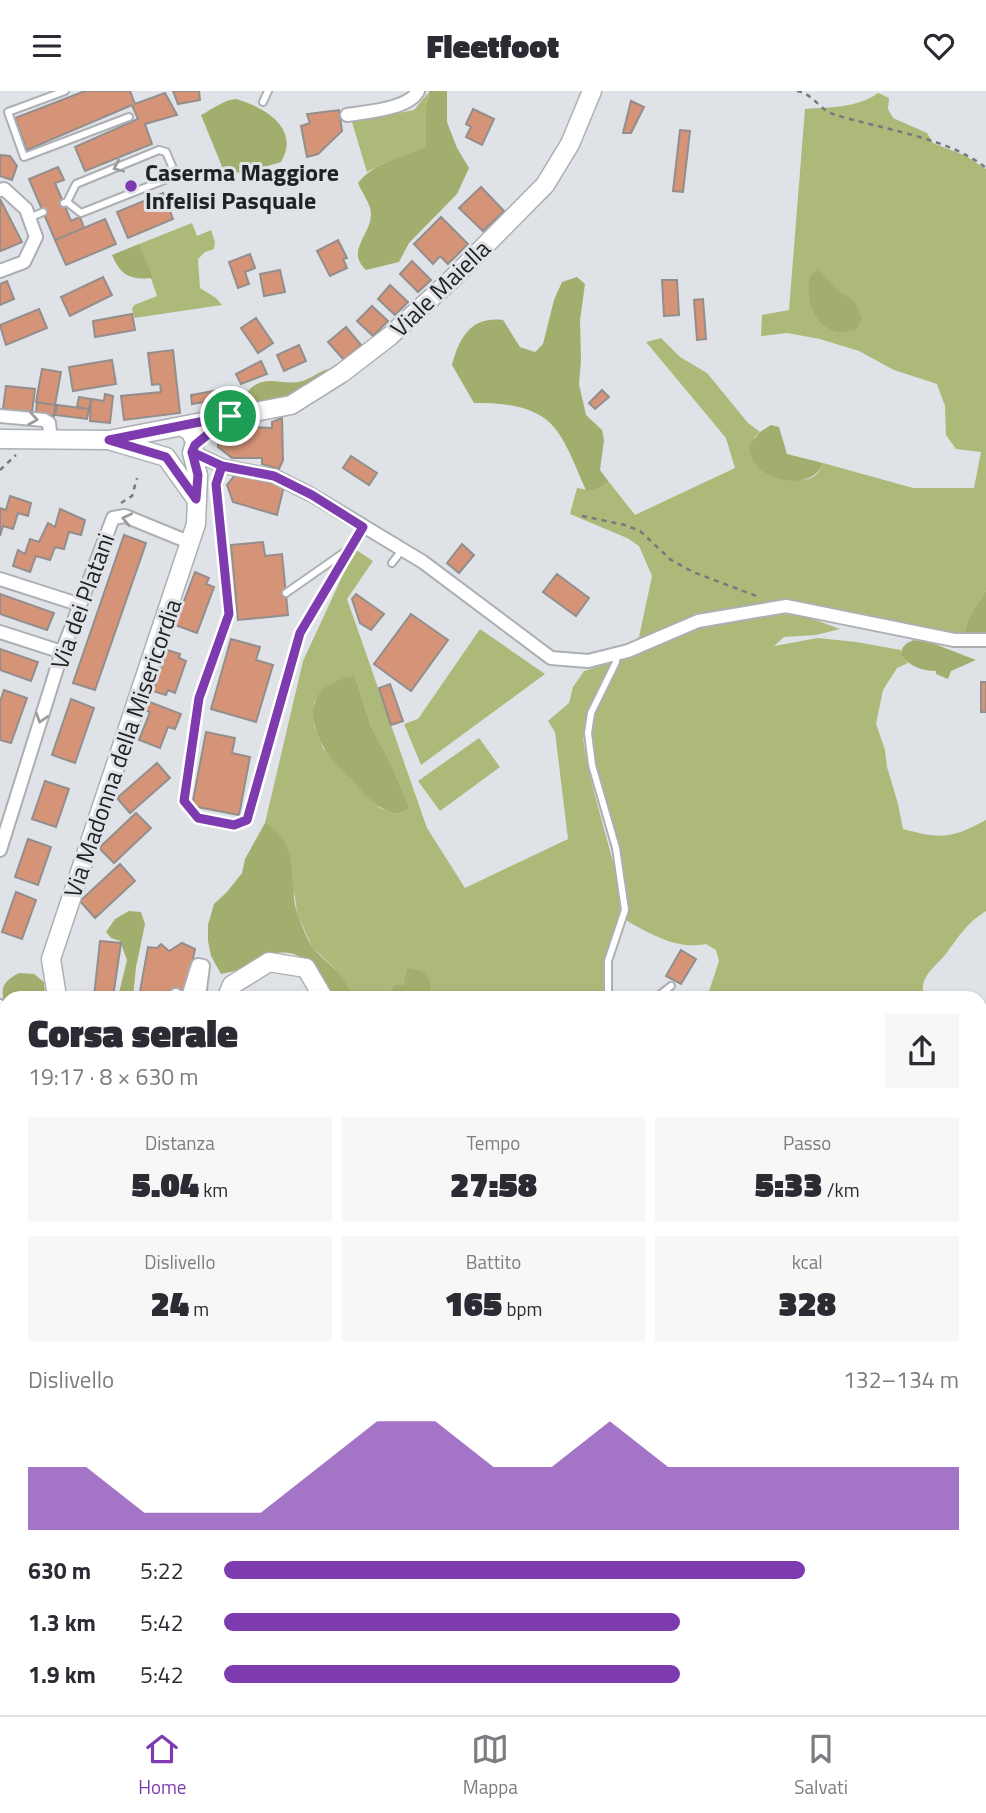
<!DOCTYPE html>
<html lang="it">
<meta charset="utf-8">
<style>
:root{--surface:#fff;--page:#f7f7f7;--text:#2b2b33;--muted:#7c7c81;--line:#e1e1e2;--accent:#7e3baf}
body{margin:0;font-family:"Titillium Web",sans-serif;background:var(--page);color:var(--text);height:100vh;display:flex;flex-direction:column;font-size:26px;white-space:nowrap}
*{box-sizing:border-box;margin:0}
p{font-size:23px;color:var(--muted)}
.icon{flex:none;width:38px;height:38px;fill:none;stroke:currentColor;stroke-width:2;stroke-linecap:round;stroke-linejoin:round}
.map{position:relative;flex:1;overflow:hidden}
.drawer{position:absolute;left:0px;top:900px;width:987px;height:724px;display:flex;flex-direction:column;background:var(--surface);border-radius:21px 21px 0 0;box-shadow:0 4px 10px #0003}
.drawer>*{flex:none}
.pin{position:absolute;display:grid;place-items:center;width:60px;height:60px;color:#fff;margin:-30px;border:4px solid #fff;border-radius:50%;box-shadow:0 2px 7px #0007}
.round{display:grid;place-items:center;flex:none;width:74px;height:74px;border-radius:0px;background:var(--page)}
.head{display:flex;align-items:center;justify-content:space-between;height:119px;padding:0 28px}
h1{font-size:38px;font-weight:800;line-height:52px}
.metrics{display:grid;grid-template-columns:repeat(3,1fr);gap:10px;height:119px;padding:7px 28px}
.metrics div{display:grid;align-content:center;border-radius:0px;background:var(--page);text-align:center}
.metrics b{font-size:35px;font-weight:800}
.metrics small{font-size:19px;font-weight:400}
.metrics p{font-size:19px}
.chart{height:196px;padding:14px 28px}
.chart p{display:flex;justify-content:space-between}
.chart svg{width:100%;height:126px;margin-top:7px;fill:var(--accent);opacity:.7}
ul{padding:0 28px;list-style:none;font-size:23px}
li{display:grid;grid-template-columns:112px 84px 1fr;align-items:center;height:52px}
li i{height:18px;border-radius:9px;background:var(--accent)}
header{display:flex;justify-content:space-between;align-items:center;height:91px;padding:0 28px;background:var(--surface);font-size:32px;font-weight:800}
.tabs{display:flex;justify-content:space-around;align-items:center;height:98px;border-top:2px solid var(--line);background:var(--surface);font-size:19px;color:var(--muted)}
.tabs a{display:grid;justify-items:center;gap:4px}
.tabs .current{color:var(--accent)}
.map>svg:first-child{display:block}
.green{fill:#adb979;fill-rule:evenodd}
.forest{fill:#a2ae6d}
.building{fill:#d59478;stroke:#938e8c;stroke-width:2}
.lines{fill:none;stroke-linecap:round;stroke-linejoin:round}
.service-casing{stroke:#acafb3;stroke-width:10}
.minor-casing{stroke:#acafb3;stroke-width:16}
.secondary-casing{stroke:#acafb3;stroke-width:21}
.path{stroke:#77797c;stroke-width:2.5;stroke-dasharray:5 5;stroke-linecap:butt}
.service{stroke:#fff;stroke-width:6}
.minor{stroke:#fff;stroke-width:12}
.secondary{stroke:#fff;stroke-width:18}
.oneway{stroke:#9b9c9c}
.route-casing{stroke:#fff;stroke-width:14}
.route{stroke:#7e3baf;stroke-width:9}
.poi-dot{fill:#7e3baf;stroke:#dfe2e7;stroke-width:2.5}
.labels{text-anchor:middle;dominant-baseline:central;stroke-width:6;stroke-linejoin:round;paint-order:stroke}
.poi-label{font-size:24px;font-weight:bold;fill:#202223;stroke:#dfe2e7;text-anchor:start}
.street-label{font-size:24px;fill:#202223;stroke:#dfe2e7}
</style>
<header><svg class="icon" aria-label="menu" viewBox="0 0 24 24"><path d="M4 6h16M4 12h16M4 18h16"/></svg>Fleetfoot<svg class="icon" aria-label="heart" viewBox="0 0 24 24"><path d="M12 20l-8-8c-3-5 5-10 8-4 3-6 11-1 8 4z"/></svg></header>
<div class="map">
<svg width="986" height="1624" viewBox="0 0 986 1624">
<rect width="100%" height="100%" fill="#dfe2e7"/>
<path class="green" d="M428 2 427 56 384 72 367 81 352 31 414 19Z
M878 2 889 7 888 18 893 27 927 42 933 52 966 65 986 78V500C976 514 966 527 964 544L777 509V513L632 552 639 546 652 485 639 455 627 447 570 423 577 397 595 400 609 391 635 424 735 377 726 347 646 251 661 247 680 266 707 282 748 332 760 341 754 347 803 389C814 387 819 383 823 372L913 397H974L981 361 956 358 946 344 945 315 937 293 894 279 859 260 820 248 787 242 761 245 762 224 789 219 805 18C831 16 857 17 878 2Z
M192 132 197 145 211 139 215 151 214 158 205 161 198 168 200 197 216 207 222 214 134 227 132 218 134 214 157 205 139 153Z
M355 458 373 470 347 508 427 737 465 797 568 748 555 641 548 630 569 612 573 596 584 580 641 562 681 542 719 529 762 522 802 524 840 538 816 544 784 546 774 555 818 547 856 551 901 559V565L908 572 897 577 883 599 876 633 885 659 887 676 898 713 903 738C941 748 951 748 986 729V820C966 832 958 847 945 864 933 878 919 886 924 906H707L719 870 716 859 706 853C677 859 651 843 627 830V798L620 766 598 685 594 661 583 646C587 680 601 726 610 760 615 778 620 795 620 813 621 846 597 873 605 906H432L431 896 407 877 403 894H394L388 906H356L350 901 334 877 312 856 297 822 295 806 265 732 303 570ZM355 585 371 635 393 677 410 718 397 723 380 717 363 701 323 657 314 634V611Z
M480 538 545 583 421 674 404 633 418 628Z
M479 647 500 676 440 720 418 690Z
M0 1007 7 1028V1228H0Z
M980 1359H986V1586L980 1583Z"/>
<path class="forest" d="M429 0H447V31L457 57 469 77 457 103 409 152 399 171 366 179C343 158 377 140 370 117 368 109 361 100 358 92 375 71 402 66 426 56V22Z
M236 8C264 16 301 37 281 71L251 80 225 83 201 24C213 18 223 9 236 8Z
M139 153 153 187C130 189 121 185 112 164Z
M818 179 838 200 854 210 862 227 857 238C851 239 844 241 839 241 813 236 805 208 810 185Z
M577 186 585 193 580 229 581 269 579 293 586 324 602 339 604 349 600 379 609 391 595 400 586 399C576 378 564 340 544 327 525 313 496 312 474 312L452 274C459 247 471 225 503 229L520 256 535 261 543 253 554 209 562 191Z
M329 278 331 283 293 309 246 319C244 311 242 305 249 299 265 283 279 294 298 291 309 290 318 280 329 278Z
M771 334 779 336 787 363 823 372C814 398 773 392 757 375 752 369 750 363 749 355L760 341Z
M986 500V545L964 544C966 527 976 514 986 500Z
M914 549 932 552 976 569 951 580 948 588 936 583V580C922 580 910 575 901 565 901 555 906 552 914 549Z
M355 585 371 635 393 677 410 718 397 723C392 721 387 720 382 717 370 711 360 698 351 688 341 678 329 667 323 655 303 619 314 591 355 585Z
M265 732C302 752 287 792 298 824 302 834 307 850 314 858 322 868 333 875 341 885 347 892 349 900 356 906H330C317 881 304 853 268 864 259 866 252 873 243 877 236 880 229 881 221 883L211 865 208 850V834L214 813 227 801 242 782 245 768Z
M129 820 141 821 145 833 136 876 133 906H118L127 869 120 850 111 847 106 841 115 828Z
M407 877C429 880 430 885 432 906H388L394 894H403Z
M19 882 34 883 44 891 45 906H7V921C0 899 0 892 19 882Z
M230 1617H284L288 1624H183Z"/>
<path class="building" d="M85 0H130L135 13 165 2 177 24 145 33 152 53 85 80 75 56 138 28 132 14 27 59 15 27Z
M173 0H199L200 9 178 13Z
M631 10 644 16 631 42H623Z
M473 18 494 28 482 54 466 46 471 36 466 33Z
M339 19 342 40 318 63 307 66 301 35 310 32 307 23Z
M680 39 690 40 683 101 673 100Z
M0 64 10 65 17 75 12 89 0 85Z
M58 76 64 89 55 92 71 130 80 126 84 137 55 149 29 88Z
M481 96 504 120 483 140 459 117Z
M163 102 173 128 128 147 117 121Z
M0 108 22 151 1 160 0 157Z
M441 126 468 153 448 173 440 165 433 173 414 153Z
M105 128 116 153 66 174 55 149Z
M338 149 347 167 343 168 347 177 330 185 317 160Z
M250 163 255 177 245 181 249 193 238 197 229 171Z
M412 170 431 189 418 201 400 183Z
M280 179 285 201 264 205 260 183Z
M103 186 112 204 70 225 61 206Z
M662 189H677L679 224 664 225Z
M7 190 14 208 0 214V193Z
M390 194 408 211 395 224 378 208Z
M703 208 706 248 697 249 694 209Z
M372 215 388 230 373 245 357 230Z
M39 218 47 237 6 254 0 234Z
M132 223 135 239 95 246 93 230Z
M256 227 273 252 258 262 241 237Z
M346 236 361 254 344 269 328 251Z
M299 254 306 270 284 280 277 264Z
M173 259 180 322 124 329 121 305 161 301 160 293 152 294 148 262Z
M112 269 116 293 73 300 69 276Z
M261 270 267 283 241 293 236 283Z
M42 278 61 281 55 314 36 311Z
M6 295 35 298 32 321 3 318Z
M602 299 609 306 595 318 589 312Z
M214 300 216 309 192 313 191 304Z
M105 303 113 305 110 332 90 330 91 308 104 310Z
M79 306 91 308 89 318 77 316Z
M37 311 55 314 54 325 36 322Z
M57 314 89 318 87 328 55 324Z
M282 327 283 369 279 378 262 373V367H232L218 356 219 344 234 335 272 337V331Z
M351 365 377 382 369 394 343 377Z
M235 384 284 395 277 424 233 411 227 394Z
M10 405 31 412 28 425 18 422 13 438 3 435 0 445V417L6 419Z
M60 418 85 429 81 444 69 441 64 458 55 456 50 469 36 465 30 481 13 475 18 459 25 463 30 448 39 451 48 432 55 436Z
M124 444 146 452 95 599 73 592Z
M263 451 265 465 282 463 288 524 238 529 231 454Z
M263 451 265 465 282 463 288 524 238 529 231 454Z
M462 453 474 464 459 482 447 472Z
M195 481 209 487 206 493 214 496 197 542 175 534Z
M557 483 589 507 576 525 543 501Z
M0 503 54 522 47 539 0 523Z
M356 503 384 523 371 539 360 532 352 508Z
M411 523 448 549 411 600 374 573Z
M231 548 260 556 256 569 273 574 256 631 211 618Z
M0 558 38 571 31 590 0 579Z
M167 559 180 563 179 567 186 570 175 602 168 599 166 604 153 600Z
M981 591H986V621H981Z
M390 593 403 630 391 634 379 597Z
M4 599 27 607 11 652 0 649V611Z
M71 608 94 617 75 672 52 664Z
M147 610 181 623 175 638 168 636 160 657 139 649 150 621 144 619Z
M206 641 235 647 232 662 250 666 239 724 192 715Z
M157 672 170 687 130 722 117 707Z
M45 690 69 698 56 736 32 728Z
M136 722 151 737 114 772 99 757Z
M28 748 51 756 38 794 15 786Z
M120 773 135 790 95 827 80 810Z
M16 801 36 809 22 848 2 841Z
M100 850 121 852 113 906H94Z
M182 852 195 858 185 905 170 903 168 906H139L148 856 157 857 161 853 169 860Z
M681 859 696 868 681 893 666 885Z
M295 1617H340L329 1624H300Z"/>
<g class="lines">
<defs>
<path id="service" d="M65 0 8 21 24 66 129 26
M263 11 268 0
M64 112 67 111 76 93 159 59 166 61 172 75 167 88 81 122 67 111
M29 127 43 121
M222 375 216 393 229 523 199 607 184 710 198 727 234 734 247 729 300 542 363 436
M392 472 402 459
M286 502 349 458
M608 906V870L625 819 616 757 592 674 588 642 591 622 616 571 617 563
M657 906 671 895"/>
<path id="minor" d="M347 24C366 21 409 18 418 0
M0 99 4 98 26 118 36 146 24 171 0 180
M0 325 44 329 49 332 51 350
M193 361 222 375 274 385 312 404 423 471 551 567 588 570 628 560 698 530 786 515 954 549H986
M0 488 78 513
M0 541 62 561
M0 759 62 561 113 427 125 425 191 452
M175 906 176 904
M188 906 198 874 203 875 199 906
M0 915 7 927
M0 978 7 1002"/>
<path id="secondary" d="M0 348 109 349 291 314 342 282 390 245 453 187 545 94 570 53 592 0
M112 350 166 366 196 408
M57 906 51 868 196 433 198 384 192 362 195 351 191 341 183 336
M227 906 232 894 269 871 306 877 323 906
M366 1624 372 1617"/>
</defs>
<use href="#service" class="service-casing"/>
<use href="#minor" class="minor-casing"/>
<use href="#secondary" class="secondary-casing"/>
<path class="path" d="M797 0C812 2 819 18 833 23 879 38 948 46 986 77
M0 379 16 364
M121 412 132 405 137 387
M582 425 625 434 640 440 671 469 693 481 759 506
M980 1298 986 1290
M842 1624V1617"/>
<use href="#service" class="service"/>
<use href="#minor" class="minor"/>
<use href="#secondary" class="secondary"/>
</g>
<defs><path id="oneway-chevron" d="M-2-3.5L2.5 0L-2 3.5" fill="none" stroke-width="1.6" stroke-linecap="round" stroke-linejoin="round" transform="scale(1.75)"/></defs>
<g class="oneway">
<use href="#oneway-chevron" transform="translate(118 76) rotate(157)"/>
<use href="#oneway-chevron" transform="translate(33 328) rotate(9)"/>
<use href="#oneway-chevron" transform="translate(127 428) rotate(-168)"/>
<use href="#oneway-chevron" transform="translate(41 627) rotate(107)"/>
</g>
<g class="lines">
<defs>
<path id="route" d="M230 325 109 349 166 366 196 408 198 384 192 361 222 375 274 385 312 404 363 436 300 542 247 729 234 734 198 727 184 710 199 607 229 523 216 393 222 375 192 361 195 354 230 325"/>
</defs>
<use href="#route" class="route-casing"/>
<use href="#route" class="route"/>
</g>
<circle class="poi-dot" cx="131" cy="95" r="7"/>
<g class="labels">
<g class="poi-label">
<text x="145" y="81">Caserma Maggiore<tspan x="145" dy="28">Infelisi Pasquale</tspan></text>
</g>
<g class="street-label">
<text transform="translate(440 197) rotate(-44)">Viale Maiella</text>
<text transform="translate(82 510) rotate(-70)">Via dei Platani</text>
<text transform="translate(122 657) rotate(-71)">Via Madonna della Misericordia</text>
</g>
</g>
</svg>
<div class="pin" style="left:230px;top:325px;background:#1e9e55"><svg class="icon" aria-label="arrive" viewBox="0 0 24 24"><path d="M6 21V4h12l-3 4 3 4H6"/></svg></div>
<section class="drawer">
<div class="head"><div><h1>Corsa serale</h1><p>19:17 · 8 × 630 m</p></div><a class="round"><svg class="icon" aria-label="share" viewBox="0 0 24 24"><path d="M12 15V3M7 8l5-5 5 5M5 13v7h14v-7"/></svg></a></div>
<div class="metrics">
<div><p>Distanza</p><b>5.04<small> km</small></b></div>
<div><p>Tempo</p><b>27:58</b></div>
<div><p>Passo</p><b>5:33<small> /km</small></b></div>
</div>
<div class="metrics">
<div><p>Dislivello</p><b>24<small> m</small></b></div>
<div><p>Battito</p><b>165<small> bpm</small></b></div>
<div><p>kcal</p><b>328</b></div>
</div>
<div class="chart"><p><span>Dislivello</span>132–134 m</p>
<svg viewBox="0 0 160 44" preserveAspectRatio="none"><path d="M0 44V22L10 22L20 38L30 38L40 38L50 22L60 6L70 6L80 22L90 22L100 6L110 22L120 22L130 22L140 22L150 22L160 22V44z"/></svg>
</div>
<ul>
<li><b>630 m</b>5:22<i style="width:79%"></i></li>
<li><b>1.3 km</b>5:42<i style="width:62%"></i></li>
<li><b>1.9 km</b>5:42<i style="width:62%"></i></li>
</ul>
</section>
</div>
<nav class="tabs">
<a class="current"><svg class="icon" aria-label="home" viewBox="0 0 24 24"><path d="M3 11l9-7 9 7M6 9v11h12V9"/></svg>Home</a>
<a><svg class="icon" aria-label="map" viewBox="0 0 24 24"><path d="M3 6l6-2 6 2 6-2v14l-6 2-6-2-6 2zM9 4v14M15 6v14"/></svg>Mappa</a>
<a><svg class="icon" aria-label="saved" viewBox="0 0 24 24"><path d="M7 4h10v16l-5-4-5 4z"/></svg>Salvati</a>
</nav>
